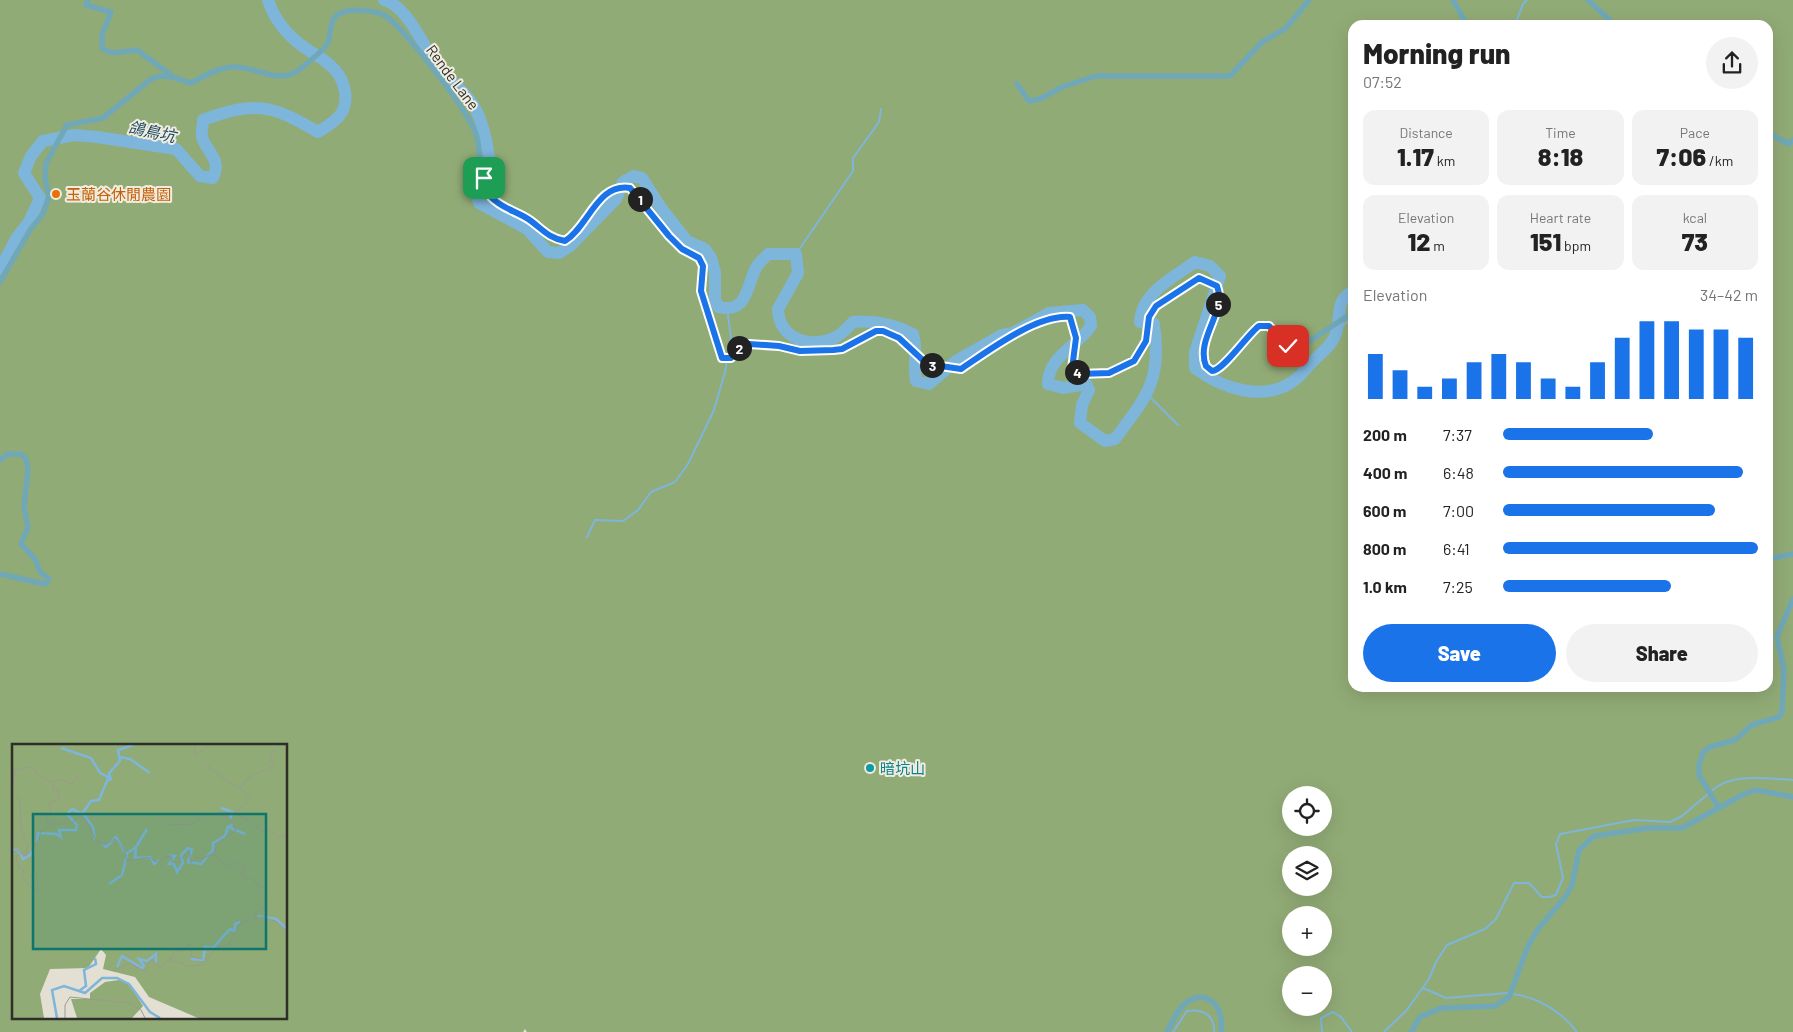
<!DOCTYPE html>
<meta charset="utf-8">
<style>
:root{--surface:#fff;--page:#f2f2f2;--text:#222;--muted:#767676;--accent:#1a73e8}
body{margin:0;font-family:Barlow,"Noto Sans TC",sans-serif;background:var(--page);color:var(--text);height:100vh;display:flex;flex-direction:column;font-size:19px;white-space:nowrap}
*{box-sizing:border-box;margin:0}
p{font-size:16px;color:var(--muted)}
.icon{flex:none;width:28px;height:28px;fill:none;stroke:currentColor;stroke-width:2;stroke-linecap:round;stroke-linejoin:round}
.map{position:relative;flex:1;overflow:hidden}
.drawer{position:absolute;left:1348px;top:20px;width:425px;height:672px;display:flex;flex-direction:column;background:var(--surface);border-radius:15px;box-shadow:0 5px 20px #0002}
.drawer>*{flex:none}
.fabs{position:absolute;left:1282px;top:786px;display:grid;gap:10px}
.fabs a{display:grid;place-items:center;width:50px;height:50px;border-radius:50%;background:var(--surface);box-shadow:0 5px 20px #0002;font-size:25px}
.pin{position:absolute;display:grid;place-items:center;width:42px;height:42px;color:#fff;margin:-21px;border-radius:10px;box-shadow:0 2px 8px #0006}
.km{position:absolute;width:25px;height:25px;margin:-12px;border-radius:50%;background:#222;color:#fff;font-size:14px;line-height:25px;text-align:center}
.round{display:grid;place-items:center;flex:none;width:52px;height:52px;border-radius:26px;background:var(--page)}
.overview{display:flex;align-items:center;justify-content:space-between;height:85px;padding:0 15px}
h1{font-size:28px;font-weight:800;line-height:38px}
.figures{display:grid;grid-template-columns:repeat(3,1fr);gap:8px;height:85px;padding:5px 15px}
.figures div{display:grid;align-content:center;border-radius:12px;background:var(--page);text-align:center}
.figures b{font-size:25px;font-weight:800}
.figures small{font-size:14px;font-weight:400}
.figures p{font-size:14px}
.chart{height:140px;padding:10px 15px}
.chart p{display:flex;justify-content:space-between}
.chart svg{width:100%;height:90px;margin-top:5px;stroke:var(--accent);stroke-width:6}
.button{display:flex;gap:10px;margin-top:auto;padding:10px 15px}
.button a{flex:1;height:58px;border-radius:30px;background:var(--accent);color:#fff;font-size:20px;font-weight:800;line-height:58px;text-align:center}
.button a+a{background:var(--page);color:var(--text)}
ul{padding:0 15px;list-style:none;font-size:16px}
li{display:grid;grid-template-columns:80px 60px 1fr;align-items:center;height:38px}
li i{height:12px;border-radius:6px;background:var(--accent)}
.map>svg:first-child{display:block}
.forest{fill:#91ab76;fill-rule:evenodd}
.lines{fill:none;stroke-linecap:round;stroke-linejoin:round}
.stream{stroke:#7eb5db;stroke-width:2}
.river{stroke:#7eb5db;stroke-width:12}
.street{stroke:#70a8b8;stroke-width:5.5}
.route-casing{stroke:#fff;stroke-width:10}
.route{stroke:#1a73e8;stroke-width:6}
.food-dot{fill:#e8710a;stroke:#f0ede0;stroke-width:2}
.culture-dot{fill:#0f9aa8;stroke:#f0ede0;stroke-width:2}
.labels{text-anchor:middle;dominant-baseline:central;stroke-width:4;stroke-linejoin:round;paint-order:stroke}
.street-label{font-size:15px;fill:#2f2e29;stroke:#f0ede0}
.food-label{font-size:15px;fill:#c56008;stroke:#f0ede0;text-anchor:start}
.culture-label{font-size:15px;fill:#0d838f;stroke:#f0ede0;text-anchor:start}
.water-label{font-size:16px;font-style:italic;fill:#1c4862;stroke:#f0ede0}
.inset-river{fill:none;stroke:#7eb5db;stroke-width:2.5}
.inset-road{fill:none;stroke:#9b998f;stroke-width:1}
.view{fill:#0f766e;fill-opacity:0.15;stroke:#0f766e;stroke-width:2.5}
.inset-edge{fill:none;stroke:#2f2e29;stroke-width:2.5}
</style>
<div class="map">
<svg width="1793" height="1032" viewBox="0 0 1793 1032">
<rect width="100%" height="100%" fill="#e3e0d3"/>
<path class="forest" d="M0 0H1793V1032H527L525 1029 523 1032H0ZM1352 25H1768V688H1352ZM14 746H286V1018H14ZM1291 795H1324V828H1291ZM1291 855H1324V888H1291ZM1291 915H1324V948H1291ZM1291 975H1324V1008H1291Z"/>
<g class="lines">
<path class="stream" d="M1515 25 1523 4 1527 0
M796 254 853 171V158L879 122 881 109
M1339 328 1352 319
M1148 395 1178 425
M587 537 595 520 623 521 638 510 651 492 675 482 688 464 714 410 725 372 731 338 727 309
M1711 791C1733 772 1766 779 1793 780
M1423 988 1446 998 1508 993
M1512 994C1538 997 1562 1012 1577 1032
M1173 1032 1187 1011C1203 1009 1215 1015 1214 1032
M1322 1032 1321 1018 1333 1012 1341 1017 1352 1032
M1384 1032 1406 1011 1429 979 1436 962 1447 945 1485 929 1496 919 1514 883H1529L1542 897H1549L1556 895 1563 878 1556 844 1560 834 1634 820 1670 822 1682 816 1708 794"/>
<path class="river" d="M384 0C407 6 423 45 436 64 448 80 467 92 476 110 485 128 489 154 491 173L476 192 479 203 527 229 548 252 559 253 570 246 616 199 623 182 634 176 642 178 661 208 687 241 705 249 711 258 715 272V299L718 307C749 314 746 285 757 266 760 261 765 258 768 254H796L798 273 778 309C779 340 811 349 836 337 842 334 848 327 853 322 875 320 893 324 913 334 918 350 913 365 916 381L929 384 956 361 1002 335 1013 333 1049 313 1083 310 1090 317 1091 326C1077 347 1048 356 1048 384L1063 388 1086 384 1089 390 1082 405 1080 423 1105 441 1115 439C1147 396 1162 381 1154 324L1140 322C1141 293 1174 277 1195 262L1210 266 1220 276 1195 352V368C1221 388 1262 402 1292 382 1300 377 1307 368 1313 361 1320 354 1330 347 1334 338 1343 321 1333 301 1352 292
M0 269 16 239 29 222 40 198 24 173 31 156 43 141 74 135 97 137 176 149 200 176 213 178C222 159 207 153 202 137 201 132 203 125 203 120 255 101 271 104 318 132 326 127 335 122 340 115 351 100 344 77 331 66 321 56 307 51 296 41 283 30 273 16 268 0"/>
<path class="street" d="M88 0 86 5 111 12 102 35V48C111 56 125 51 137 50L171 75
M1453 0 1467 25
M1588 0 1615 25
M1017 84 1029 101 1040 99 1062 87 1096 76H1230L1262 42 1286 28 1309 0
M1768 133 1789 144 1793 140
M0 282 30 230 43 214 49 196 45 178 46 163 67 125 103 118 151 79C167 72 176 79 191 83 204 76 217 68 233 67 252 66 273 81 292 74 299 71 323 51 327 44 332 35 328 20 339 14 350 8 373 10 384 15 403 26 469 112 476 134 482 152 477 180 490 196 501 209 519 212 532 221 540 227 545 236 556 239 584 249 591 182 630 188L669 236 682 249 699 258 703 266 701 291 722 358 731 359 740 347 749 344 779 346 800 351 833 350 842 349 876 331H883L899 339 927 364 961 369C988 351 1037 314 1070 317L1076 338 1072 369 1079 374 1109 373 1134 361 1146 341 1149 317 1156 306 1199 278 1217 286C1227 312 1195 339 1206 366L1213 371H1217L1259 326H1269C1282 340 1283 349 1305 344L1352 313
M0 460 8 454H21L26 459 28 469 24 507 28 527 21 544 35 559 40 572 49 579 45 584 0 574
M1768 559 1793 554
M1719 808 1699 775V765L1703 752 1710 747 1735 740 1752 725 1779 717 1782 712 1784 670 1777 637 1793 599
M1167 1032C1172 1022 1178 1008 1187 1002 1210 987 1225 1011 1221 1032
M1411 1032 1420 1017 1441 1008 1495 1006 1509 997 1528 946 1538 929 1566 896 1572 885 1579 850 1594 836 1649 828H1682L1744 794 1756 790 1793 797"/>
</g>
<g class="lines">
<defs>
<path id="route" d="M484 178C485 185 486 191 491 197 502 209 519 212 531 221 543 230 549 238 565 241 589 226 597 183 630 188L669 236 682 249 699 258 703 266 701 291 722 358H731L740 346 749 344 779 346 800 351 833 350 842 349 876 331H883L899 338 927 364 961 369C988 351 1037 314 1070 317L1076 338 1072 369 1079 374 1109 373 1134 361 1146 341 1149 317 1156 306 1199 278 1217 286C1227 312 1195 339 1206 366L1212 371C1223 371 1247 335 1259 326H1269L1288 346"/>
</defs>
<use href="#route" class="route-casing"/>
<use href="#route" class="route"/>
</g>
<circle class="food-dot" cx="56" cy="194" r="5"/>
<circle class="culture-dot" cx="870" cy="768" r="5"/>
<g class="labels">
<g class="street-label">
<text transform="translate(453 77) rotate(53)">Rende Lane</text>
</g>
<g class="food-label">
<text x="66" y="194">玉蘭谷休閒農園</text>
</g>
<g class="culture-label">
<text x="880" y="768">暗坑山</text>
</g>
<g class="water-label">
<text transform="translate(152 131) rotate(12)">鴿鳥坑</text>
</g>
</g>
<g transform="translate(12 744)">
<rect width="275" height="275" fill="#e3e0d3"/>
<path d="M0 1H275V274H186L137 253 123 233 91 225 94 211 89 205 76 224 38 225 28 250 32 274H0ZM107 236 118 241 131 262 120 274H65L59 255H78V249L93 238Z" fill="#91ab76"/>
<path class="inset-river" d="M49 4 79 14 88 29 96 33 95 37M108 13 118 15 138 29M209 64 221 68 218 75M70 70 79 57 87 56 95 37 99 35 97 29 108 17 106 6 121 1M221 80 216 83 233 90M25 98 26 89 44 90 49 93 47 86H64L65 81 55 70 60 65 72 71 81 83 83 96M90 100 94 103 104 93 114 110 124 103 123 114 138 113 142 120 147 116M124 103 135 85M0 104 6 106 11 115 18 111 22 104M157 111 163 112 157 120H162L165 128 171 119 169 111 176 104 180 106 176 118 189 120 201 106V99L213 92 216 83M97 140 110 131 115 111M246 172 264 175 275 185M179 215 191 216 193 203 201 204 218 185 223 187V180L228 178M105 223 110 212 130 224 132 222 127 215 135 217 144 210V219M67 247 74 242 72 226 84 220 83 214M45 274 40 246 52 242 73 249 90 234H105L117 240 138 268 148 274"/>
<path class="inset-road" d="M182 1 184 11 197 1M190 17 213 36 228 44 239 55 225 68M0 21 3 26 20 23 26 32 40 38 47 35 59 40 68 30M42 38 40 46H46L48 55 37 59 39 69 32 71 35 72 34 77 42 79M0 44 3 26M228 44 236 34 262 22 258 11 268 1M0 49 8 55 9 89 13 90 11 94 16 101 13 112M153 81 181 80 192 70 223 68 254 89 256 86 267 93 275 91M0 102 14 112 26 98 29 87 41 80H59L67 72 73 75 84 96 92 101 103 95 112 105 115 117 136 113 146 118 159 111 160 118 165 119 177 107 179 119 185 113 189 115 201 110 217 123 225 118 233 125 229 130 243 137 246 143H255L252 164 242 170 245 175M10 109 4 113 7 124 12 125 10 133 18 143 27 146 24 130 18 133M202 111 205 100 224 86 219 76 206 68M158 215 163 207 170 208 176 200 180 202 179 213 191 215M101 227 117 219 132 227 139 216 149 223 158 215 176 222 189 221 206 203 217 200 228 179 250 173 263 177 275 187M53 274V261L58 253 117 259 129 266 133 274"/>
<path class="view" d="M21 70H254V205H21Z"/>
<rect width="275" height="275" class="inset-edge"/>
</g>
</svg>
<div class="fabs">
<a><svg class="icon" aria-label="locate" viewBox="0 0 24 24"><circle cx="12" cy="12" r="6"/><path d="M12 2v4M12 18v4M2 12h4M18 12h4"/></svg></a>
<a><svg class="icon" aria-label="layers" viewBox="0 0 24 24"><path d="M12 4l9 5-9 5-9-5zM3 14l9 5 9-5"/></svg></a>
<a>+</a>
<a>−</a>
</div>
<div class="pin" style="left:484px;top:178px;background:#1e9e55"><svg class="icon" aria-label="arrive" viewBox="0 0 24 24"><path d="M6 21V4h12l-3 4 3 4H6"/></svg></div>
<div class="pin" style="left:1288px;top:346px;background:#d93025"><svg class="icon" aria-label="check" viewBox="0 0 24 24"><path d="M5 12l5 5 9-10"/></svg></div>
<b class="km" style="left:640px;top:199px">1</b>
<b class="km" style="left:739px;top:348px">2</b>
<b class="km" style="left:932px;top:365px">3</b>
<b class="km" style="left:1077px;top:372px">4</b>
<b class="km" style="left:1218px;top:304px">5</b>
<section class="drawer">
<div class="overview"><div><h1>Morning run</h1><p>07:52</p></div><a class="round"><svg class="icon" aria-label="share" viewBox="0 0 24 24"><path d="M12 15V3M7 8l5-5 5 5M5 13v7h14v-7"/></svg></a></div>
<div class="figures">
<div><p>Distance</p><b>1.17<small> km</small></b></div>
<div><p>Time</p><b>8:18</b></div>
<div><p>Pace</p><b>7:06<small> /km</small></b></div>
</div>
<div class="figures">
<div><p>Elevation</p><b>12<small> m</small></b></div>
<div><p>Heart rate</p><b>151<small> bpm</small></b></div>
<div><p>kcal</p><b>73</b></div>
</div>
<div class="chart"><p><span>Elevation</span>34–42 m</p>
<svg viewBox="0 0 160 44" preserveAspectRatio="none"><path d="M5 44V22M15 44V30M25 44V38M35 44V34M45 44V26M55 44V22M65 44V26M75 44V34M85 44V38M95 44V26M105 44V14M115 44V6M125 44V6M135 44V10M145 44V10M155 44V14"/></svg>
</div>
<ul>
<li><b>200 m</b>7:37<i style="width:59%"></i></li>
<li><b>400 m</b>6:48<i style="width:94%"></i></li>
<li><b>600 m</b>7:00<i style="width:83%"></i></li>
<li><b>800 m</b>6:41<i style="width:100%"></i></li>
<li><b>1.0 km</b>7:25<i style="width:66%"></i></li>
</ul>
<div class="button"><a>Save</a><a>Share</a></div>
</section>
</div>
